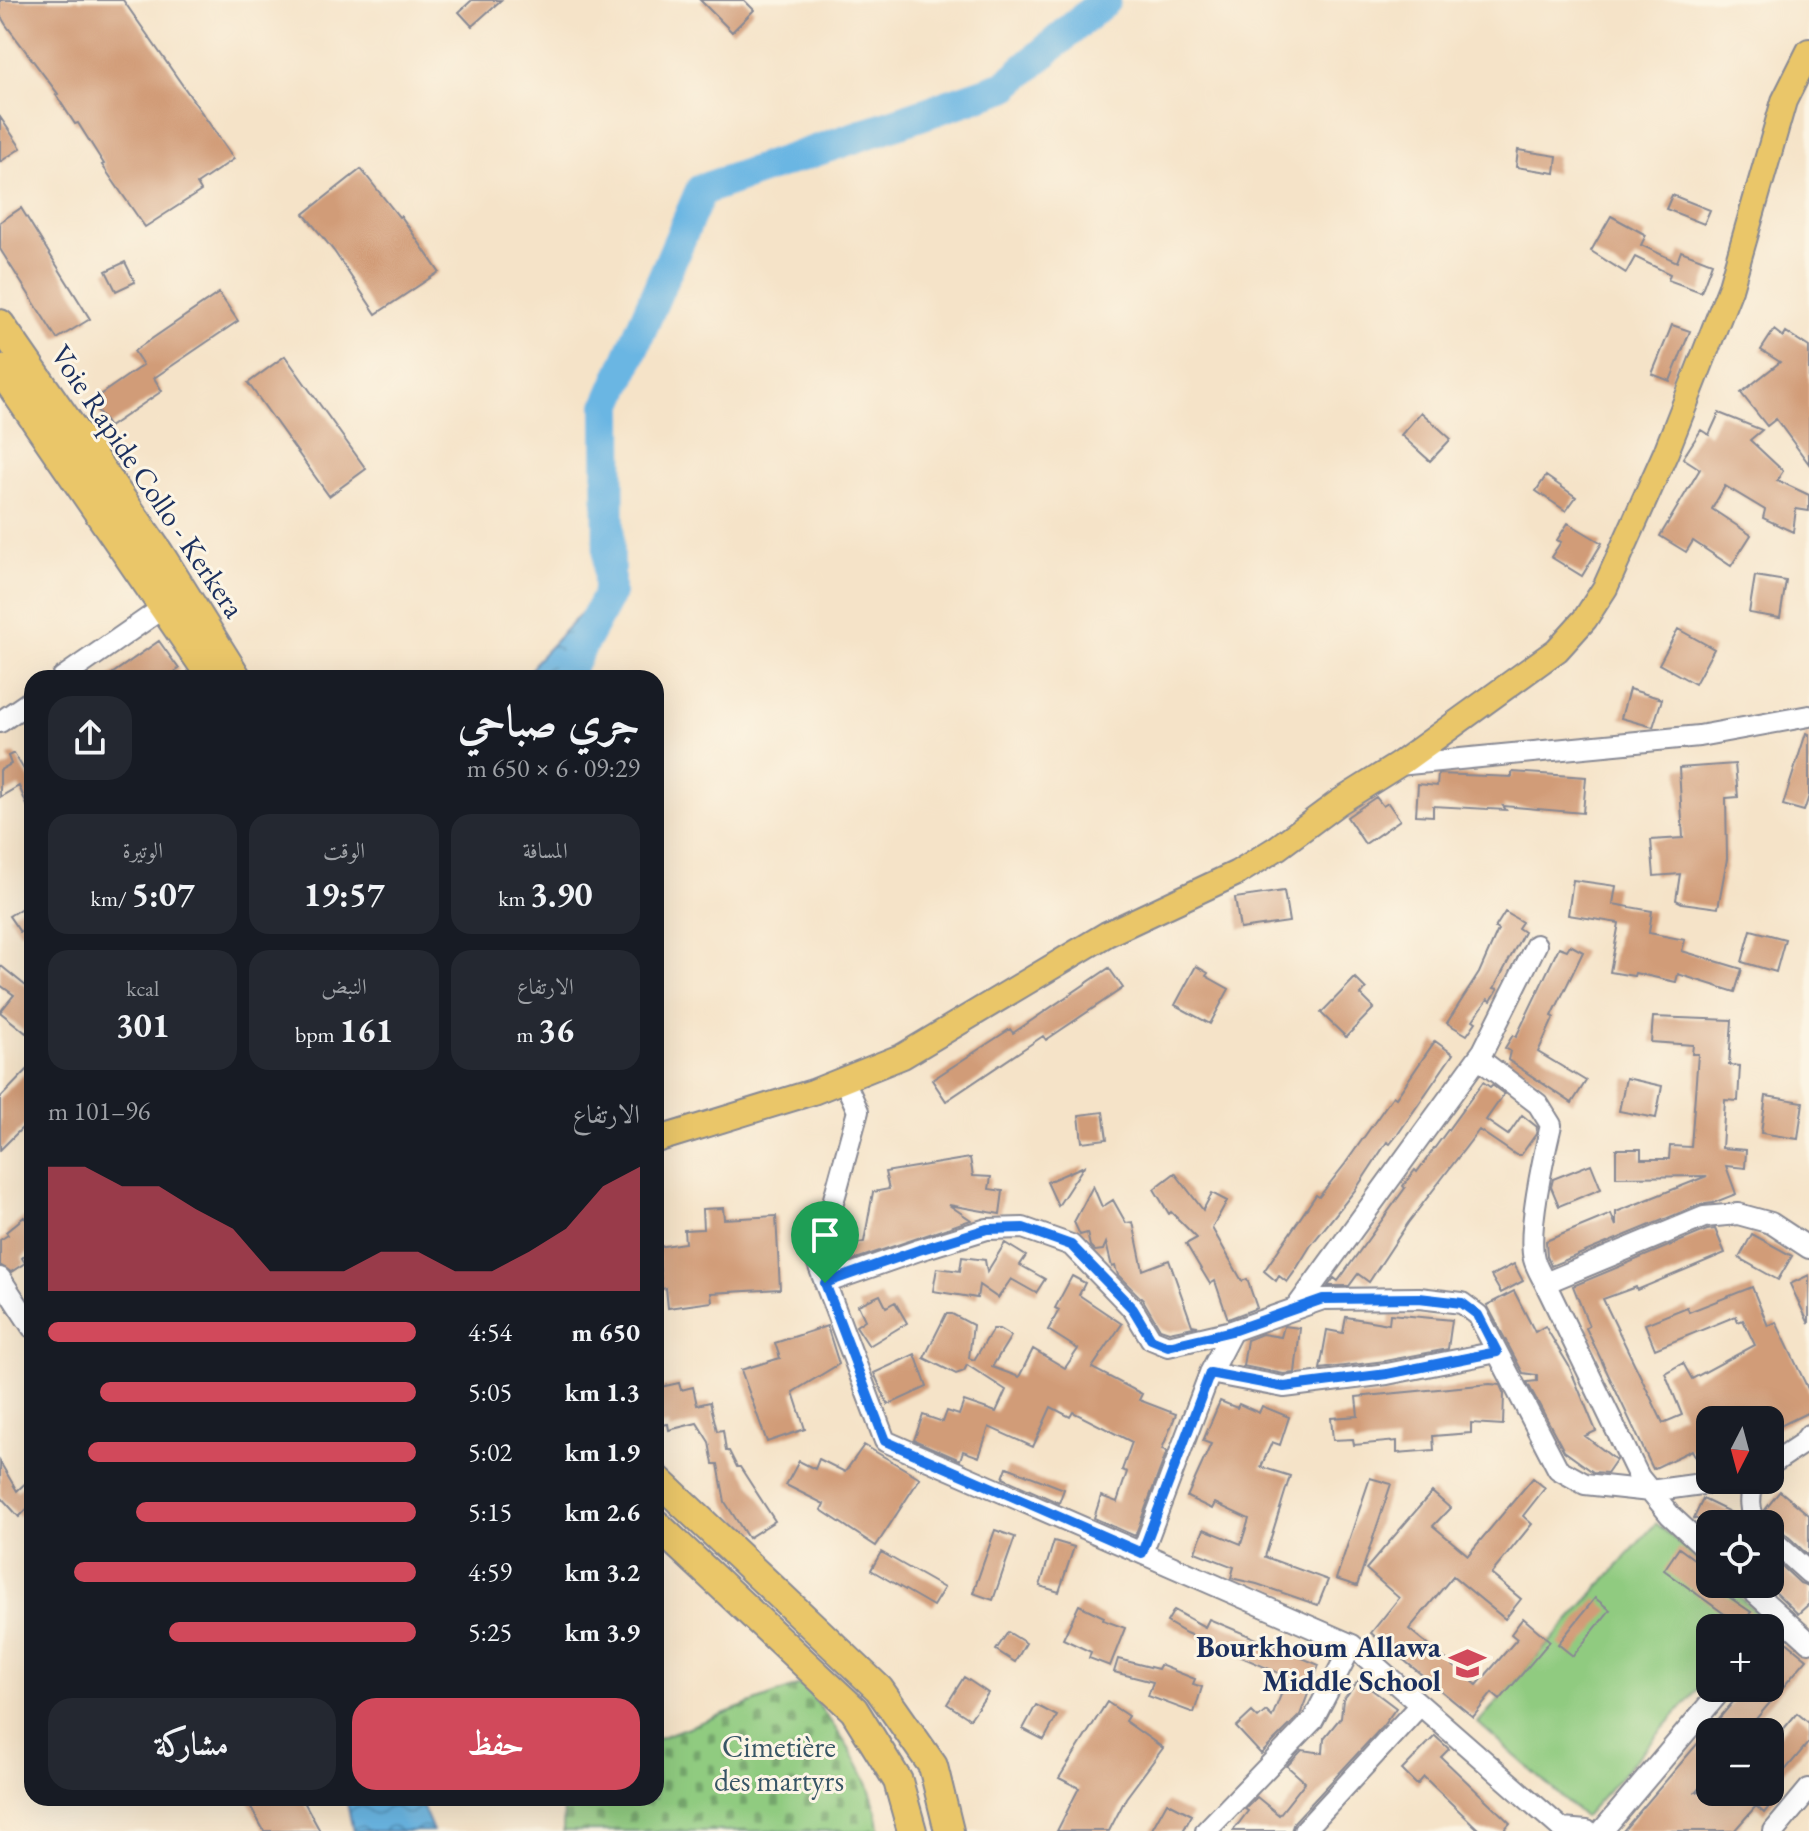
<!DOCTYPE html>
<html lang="ar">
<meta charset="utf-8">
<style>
:root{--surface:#171b24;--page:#242831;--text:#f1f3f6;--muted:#9ea1a6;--accent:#d1495b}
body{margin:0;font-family:"EB Garamond",Amiri,serif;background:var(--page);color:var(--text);direction:rtl;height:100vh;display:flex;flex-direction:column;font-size:30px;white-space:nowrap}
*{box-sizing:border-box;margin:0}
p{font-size:26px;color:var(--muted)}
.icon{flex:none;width:44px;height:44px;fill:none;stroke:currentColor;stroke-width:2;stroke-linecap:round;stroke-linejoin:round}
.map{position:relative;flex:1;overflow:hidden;direction:ltr}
.sheet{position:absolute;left:24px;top:670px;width:640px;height:1136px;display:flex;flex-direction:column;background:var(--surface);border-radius:24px;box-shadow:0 8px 32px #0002;direction:rtl}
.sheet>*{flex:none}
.needle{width:52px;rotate:186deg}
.fabs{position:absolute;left:1696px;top:1406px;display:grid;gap:16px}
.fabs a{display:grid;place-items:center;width:88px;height:88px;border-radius:16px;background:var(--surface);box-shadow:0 8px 32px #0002;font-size:40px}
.pin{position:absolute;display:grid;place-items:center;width:68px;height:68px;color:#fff;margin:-82px -34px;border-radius:50% 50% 50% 0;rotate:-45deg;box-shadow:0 0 8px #0007}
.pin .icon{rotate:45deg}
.round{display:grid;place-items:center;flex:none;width:84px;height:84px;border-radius:24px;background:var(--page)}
.overview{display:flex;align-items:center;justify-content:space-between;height:136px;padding:0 24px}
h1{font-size:44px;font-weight:700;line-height:60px}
.stats{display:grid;grid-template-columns:repeat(3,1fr);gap:12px;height:136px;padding:8px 24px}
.stats div{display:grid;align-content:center;border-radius:20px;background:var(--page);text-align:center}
.stats b{font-size:34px;font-weight:700}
.stats small{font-size:22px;font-weight:400}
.stats p{font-size:22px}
.chart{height:224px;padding:16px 24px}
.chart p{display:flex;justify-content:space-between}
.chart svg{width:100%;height:144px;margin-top:8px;fill:var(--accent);opacity:.7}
.cta{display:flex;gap:16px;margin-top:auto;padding:16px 24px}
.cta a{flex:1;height:92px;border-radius:24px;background:var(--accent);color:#fff;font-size:32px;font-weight:700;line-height:92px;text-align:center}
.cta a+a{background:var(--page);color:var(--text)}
ul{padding:0 24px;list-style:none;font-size:26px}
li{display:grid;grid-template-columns:128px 96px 1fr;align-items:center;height:60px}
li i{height:20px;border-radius:10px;background:var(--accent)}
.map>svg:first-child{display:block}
.grass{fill:#90cb80;stroke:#567d6f;stroke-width:2}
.cemetery{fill:url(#cemetery-stones);stroke:#567d6f;stroke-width:2}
.water{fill:url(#water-waves);stroke:#4272a0;stroke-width:2}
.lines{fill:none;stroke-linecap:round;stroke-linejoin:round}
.river{stroke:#6ab6e3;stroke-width:32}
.building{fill:#d19c78}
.minor-casing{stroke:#888993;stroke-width:24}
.major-casing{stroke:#888993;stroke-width:28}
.highway-casing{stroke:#888993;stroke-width:32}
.minor{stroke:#fff;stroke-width:20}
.major{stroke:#eac669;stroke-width:24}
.highway{stroke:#eac669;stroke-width:28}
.route-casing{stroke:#fff;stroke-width:16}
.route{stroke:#1a73e8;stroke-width:10}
.labels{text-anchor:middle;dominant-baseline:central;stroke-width:6;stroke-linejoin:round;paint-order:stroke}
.street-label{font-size:30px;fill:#1b2f5e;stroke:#fcf5e5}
.poi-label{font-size:30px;font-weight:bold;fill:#1b2f5e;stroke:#fcf5e5;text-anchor:end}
.park-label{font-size:30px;fill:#385666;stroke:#fcf5e5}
</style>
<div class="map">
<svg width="1809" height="1831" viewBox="0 0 1809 1831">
<defs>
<pattern id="cemetery-stones" width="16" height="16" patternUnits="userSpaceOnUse" patternTransform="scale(2)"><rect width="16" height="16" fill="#90cb80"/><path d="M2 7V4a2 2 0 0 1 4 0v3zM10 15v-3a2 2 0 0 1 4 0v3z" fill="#75a56c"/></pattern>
<pattern id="water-waves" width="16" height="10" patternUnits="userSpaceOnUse" patternTransform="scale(2)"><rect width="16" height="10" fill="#6ab6e3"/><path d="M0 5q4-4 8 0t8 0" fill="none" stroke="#5694bb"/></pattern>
</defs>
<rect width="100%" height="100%" fill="#fcf5e5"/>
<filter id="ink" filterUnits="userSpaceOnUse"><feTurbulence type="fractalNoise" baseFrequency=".0125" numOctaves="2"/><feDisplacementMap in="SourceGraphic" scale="16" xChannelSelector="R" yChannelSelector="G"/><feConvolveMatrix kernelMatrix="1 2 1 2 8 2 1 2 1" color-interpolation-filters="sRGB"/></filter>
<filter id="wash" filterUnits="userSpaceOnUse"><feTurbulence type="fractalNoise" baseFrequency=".006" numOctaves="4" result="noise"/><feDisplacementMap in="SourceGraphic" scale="32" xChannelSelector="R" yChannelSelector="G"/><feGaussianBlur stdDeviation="1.8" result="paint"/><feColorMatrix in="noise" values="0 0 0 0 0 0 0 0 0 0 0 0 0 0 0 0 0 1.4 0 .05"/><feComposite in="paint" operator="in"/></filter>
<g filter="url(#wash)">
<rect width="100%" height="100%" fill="#f5e3c8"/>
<path class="grass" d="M1656 1523 1710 1571V1584H1725L1762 1617 1752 1628H1710V1676L1584 1817 1478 1723Z"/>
<path class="cemetery" d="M803 1684C835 1728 875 1774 879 1831H563L564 1798H656V1739Z"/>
<path class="water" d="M590 604 600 635 578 678H527L536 661Z
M346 1798H419L433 1831H353Z"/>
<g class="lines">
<path class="river" d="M564 678 609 594 608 406 701 190 1005 86 1105 0"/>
</g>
<g id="blocks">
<path class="building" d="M0 0H123L234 159 197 184 201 191 145 227 102 165 104 164 78 123 75 124 56 95 58 94 6 25 0 15Z
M472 0H501L472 26 459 12Z
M700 0H744L754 10 732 32Z
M0 117 21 148 0 162Z
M1518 150 1557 156 1555 173 1516 167Z
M361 169 399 217 401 216 439 272 376 314 334 251 304 214Z
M1672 195 1710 210 1704 224 1666 209Z
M21 208 90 319 57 339 0 249V222Z
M1611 216 1646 235 1641 245 1677 262 1681 251 1712 263 1701 292 1668 280 1670 274 1635 257 1626 273 1591 251Z
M125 262 135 282 116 291 106 271Z
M219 293 238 321 154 378 162 391 109 427 91 401 143 365 134 351Z
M1672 325 1690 331 1670 381 1652 374Z
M1774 330 1783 337 1786 332 1809 347V464L1776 419 1767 426 1741 393 1780 362 1761 350Z
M285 356 366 469 329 496 248 383Z
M1421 412 1451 439 1430 461 1401 435Z
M1719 413 1762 430 1750 440 1783 471 1777 480 1809 495V511L1796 509 1793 532 1763 518 1765 510 1725 486 1712 509 1751 535 1731 566 1693 541 1686 552 1660 536 1700 469 1683 458 1701 430 1709 435Z
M1546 476 1576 497 1566 511 1536 491Z
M1568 523 1602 543 1582 576 1551 557 1561 542 1557 540Z
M1755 576 1786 581 1780 618 1749 613Z
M1678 629 1714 649 1695 684 1659 664Z
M159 641 179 669 166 678H106Z
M1629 689 1662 699 1653 727 1621 718Z
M1806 733 1809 734V796L1804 811 1783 805Z
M14 753 32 783V817L19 786 0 797V770L11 764 8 756Z
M1735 764 1738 797 1726 798 1727 859 1718 908 1682 903 1676 900 1680 874 1654 876 1651 840 1683 838 1679 768Z
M1512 772 1586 777 1583 813 1503 806 1506 810 1433 806V816L1416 815 1418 784 1437 786 1438 774 1512 777Z
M1376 797 1383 806 1388 803 1400 820 1365 844 1347 817Z
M1573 880 1616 886 1613 904 1652 911 1649 933 1685 940 1682 951 1742 969 1735 992 1678 974 1676 982 1635 973 1634 976 1610 972 1619 923 1568 915Z
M1284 891 1289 922 1240 929 1235 898Z
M25 906 32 917V924L20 932 9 916Z
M1505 912 1522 922 1518 928 1524 932 1494 988 1498 989 1491 1001 1488 999 1473 1020 1476 1022 1467 1035 1447 1023 1479 973 1498 930 1495 928Z
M1751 930 1785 939 1776 972 1742 962Z
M1570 945 1583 952 1552 1016 1554 1017 1538 1052 1586 1081 1572 1103 1508 1060 1510 1051 1505 1048 1513 1035 1516 1037 1559 947 1567 950Z
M0 965 32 991V1025L26 1033 0 1012 14 995 0 985Z
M1196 966 1208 973 1206 976 1229 989 1210 1024 1175 1005Z
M1109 968 1123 988 1046 1040 1043 1036 946 1101 932 1080 1010 1029 1013 1033Z
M1355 978 1366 989 1361 995 1374 1008 1346 1037 1321 1013Z
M1653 1017 1732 1020 1729 1065 1740 1066 1738 1101 1725 1100 1722 1148 1746 1150 1745 1168 1726 1166 1736 1194 1713 1203 1699 1205 1551 1266 1547 1256 1546 1241 1611 1214 1616 1226V1212L1707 1176 1616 1177V1149H1641V1159H1669L1670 1146 1691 1147 1698 1054H1692L1693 1045 1651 1042Z
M1435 1041 1453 1054 1398 1134 1390 1144 1387 1142 1356 1189 1311 1245 1295 1271 1287 1282 1279 1276 1276 1281 1264 1271 1316 1195 1319 1197 1345 1164 1393 1096 1396 1098Z
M32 1065V1118L0 1150V1098Z
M1626 1078 1662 1086 1656 1118 1619 1111Z
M1483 1082 1490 1087 1492 1085 1504 1094 1486 1120 1508 1135 1522 1115 1537 1127 1536 1134 1521 1155H1516L1479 1130 1408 1223 1369 1282 1358 1274 1349 1286H1328L1334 1278 1338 1281 1405 1188 1403 1186 1415 1170 1417 1172Z
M1766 1096 1803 1102 1798 1139 1761 1133Z
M1103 1112 1107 1139 1082 1142 1079 1115Z
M970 1158 973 1176 991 1177 989 1189 1003 1191 1000 1214 949 1205 971 1220 844 1263 847 1246 864 1242 873 1192 889 1189 885 1172Z
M1591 1164 1601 1189 1559 1206 1551 1187 1553 1179Z
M1084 1166 1058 1206 1047 1182Z
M1175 1173 1203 1210 1212 1193 1227 1201 1212 1228 1242 1281 1247 1279 1257 1308 1228 1319 1215 1281 1210 1284 1186 1244 1197 1238 1171 1212 1169 1214 1154 1189Z
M1093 1186 1102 1207 1113 1200 1126 1223 1133 1222 1143 1270 1169 1260 1192 1325 1198 1326 1169 1332 1160 1329 1143 1300 1118 1275 1115 1266 1112 1267 1106 1243 1103 1250 1095 1251 1090 1246 1087 1233 1080 1235 1074 1222Z
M723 1208 724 1219 776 1216 780 1289 711 1293 712 1302 668 1308 666 1288 662 1289 657 1247 685 1243 684 1230 703 1229 702 1209Z
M24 1217 32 1226V1249L22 1258 25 1263 11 1272 0 1265V1240L8 1235 6 1232Z
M1715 1229 1725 1253 1637 1290 1636 1287 1603 1299 1663 1423 1682 1415 1665 1373 1683 1363 1692 1379 1755 1345 1743 1320 1738 1322 1736 1316 1655 1349 1645 1324 1687 1307 1689 1312 1752 1287 1768 1326 1776 1322 1809 1391V1412L1770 1431V1420H1710V1460L1700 1465 1692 1450 1653 1469 1586 1328 1589 1326 1573 1286 1707 1230Z
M1752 1234 1792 1256 1778 1280 1739 1258Z
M1005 1243 1026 1256 1020 1265 1045 1279 1036 1293 1011 1279 998 1298 979 1285 977 1298 933 1291 937 1268 960 1271 962 1257 985 1260 987 1272Z
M1514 1264 1523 1281 1501 1293 1491 1276Z
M1809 1275V1324L1790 1284Z
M1072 1276 1085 1283 1079 1295 1122 1324 1092 1368 1142 1394 1139 1400 1176 1414 1162 1449 1167 1451 1135 1536 1094 1518 1101 1496 1117 1502 1127 1472 1122 1470 1132 1442 1073 1412 1070 1417 1051 1407 1033 1447 989 1427 979 1457 963 1451 960 1460 914 1440 923 1415 943 1422 947 1411 959 1415 964 1401 996 1412 1006 1390 967 1365 964 1371 956 1374 924 1358 946 1314H952L973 1325 969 1358 974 1360 993 1329H999L1011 1336 992 1367 1019 1377 1033 1349 1065 1368 1078 1349 1048 1330 1059 1310 1055 1308Z
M1514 1291 1535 1332 1545 1326 1569 1366 1596 1431 1585 1436 1616 1460 1607 1473 1593 1472 1564 1451 1527 1382 1537 1381V1375L1523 1373 1487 1305Z
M880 1295 886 1307 895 1302 907 1323 869 1346 856 1326 865 1320 858 1305Z
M1390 1314 1452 1320 1448 1349 1385 1361 1320 1369 1327 1330 1343 1333 1346 1317 1389 1324Z
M827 1326 839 1364 793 1392 805 1429 767 1442 741 1370 780 1358 775 1343Z
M1284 1326 1300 1328 1295 1373 1284 1374 1243 1366 1247 1340 1262 1334 1281 1337Z
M915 1354 927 1387 888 1405 874 1373Z
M679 1383 681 1390 693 1387 697 1405 710 1402 717 1431 723 1430 726 1451H729L737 1467H740L775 1521 748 1538 725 1502 718 1464H713L709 1442 697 1423 669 1430 668 1424 656 1426V1388Z
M1490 1384 1500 1385 1504 1394 1503 1425 1471 1423V1433L1433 1436 1434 1450 1397 1453V1441L1354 1445 1353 1439 1333 1440 1331 1418 1358 1416 1356 1397Z
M1220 1401 1237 1408 1239 1404 1259 1413 1262 1406 1289 1417 1280 1445 1272 1442 1261 1467 1290 1476 1265 1557 1328 1580 1318 1605 1257 1584 1231 1578 1234 1567 1195 1552 1204 1529 1241 1544 1249 1519 1215 1503 1212 1509 1187 1497 1211 1444 1203 1441Z
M864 1445 920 1478 876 1546 821 1510 824 1504 786 1485 799 1461 815 1469 819 1459 845 1472Z
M0 1462 17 1491 32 1477V1504L19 1517 0 1496Z
M1007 1467 1064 1489 1059 1503 1003 1478Z
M1370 1478 1391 1484 1357 1586 1336 1579Z
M1533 1478 1545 1488 1523 1516 1532 1524 1491 1574 1521 1599 1505 1619 1453 1576 1409 1629 1477 1685 1517 1639 1511 1634 1523 1618 1550 1641 1500 1700 1492 1693 1473 1717 1371 1633 1399 1598 1366 1569 1432 1492 1450 1508 1433 1526 1468 1555Z
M1780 1491 1809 1515V1556L1779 1528 1771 1525 1765 1510Z
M1703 1499 1740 1517 1742 1524H1707L1694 1518Z
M995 1530 1015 1537 993 1600 973 1593Z
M1054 1541 1074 1547 1059 1592 1040 1586Z
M1679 1548 1710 1571V1584L1751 1612 1741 1626 1664 1570Z
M881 1552 944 1588 933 1606 871 1570Z
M1770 1555 1800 1583 1809 1586V1604L1798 1614 1770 1587Z
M1595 1598 1610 1610 1573 1656 1558 1644Z
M1079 1605 1104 1617 1103 1620 1125 1628 1110 1666 1089 1658 1091 1652 1063 1639Z
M1174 1610 1205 1627 1209 1619 1319 1665 1300 1715 1261 1754 1236 1727 1252 1712 1258 1718 1266 1711 1272 1717 1288 1677 1186 1633 1167 1622Z
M1008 1632 1026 1643 1015 1662 996 1650Z
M1785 1641 1807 1659 1745 1732H1710V1775L1696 1792H1781L1764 1813 1756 1806 1734 1831H1623L1745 1688H1770V1659Z
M1118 1659 1158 1669 1160 1665 1195 1679 1193 1684 1202 1687 1194 1713 1148 1696 1153 1682 1114 1672Z
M964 1677 988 1693 970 1719 947 1704Z
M1359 1680 1396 1708 1382 1727 1294 1822 1291 1831H1233L1248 1811 1245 1809 1257 1797 1279 1815 1305 1782 1287 1766 1302 1750 1323 1753 1324 1738 1341 1717 1343 1700Z
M1107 1702 1128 1716 1125 1721 1163 1748 1126 1798 1109 1831H1057L1079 1788 1059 1778Z
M1036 1705 1057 1716 1044 1740 1023 1729Z
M1797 1713 1809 1723V1742L1770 1788V1745Z
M1435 1736 1449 1749 1441 1757 1510 1823 1503 1831H1480L1424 1777 1417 1785 1402 1770Z
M246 1798H302L320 1831H264Z
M1167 1802 1192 1815 1183 1831H1151Z"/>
</g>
</g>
<g filter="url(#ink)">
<use href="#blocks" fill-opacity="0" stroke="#888993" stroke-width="2"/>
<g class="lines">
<defs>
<path id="minor" d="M62 678 174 600
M0 722 32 700
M1398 765 1699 736 1809 716
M1478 1058 1538 1104 1551 1125C1544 1155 1527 1231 1534 1259 1536 1267 1541 1275 1545 1283
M844 1080 858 1111 817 1261 885 1441 1352 1645 1562 1829 1587 1831
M0 1278 32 1327
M825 1283 919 1250 987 1229 1023 1228 1071 1245 1133 1309 1151 1339 1168 1346 1232 1331 1323 1299 1419 1298 1462 1303 1478 1315 1558 1469 1585 1484 1650 1491 1731 1480
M1296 1308 1483 1051 1536 945
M1210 1373 1284 1387 1387 1374 1497 1352
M1770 1465 1803 1443 1809 1435
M1753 1480C1750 1496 1747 1511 1758 1524
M1770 1538 1809 1573
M1710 1552 1670 1515 1639 1477 1545 1283 1704 1217 1738 1214 1771 1223 1809 1248
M1142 1553 1210 1373 1232 1331
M1745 1584 1809 1642
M1206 1831 1313 1720 1352 1645
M1304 1831 1420 1705
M1602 1831 1723 1688
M1774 1831 1809 1789"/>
<path id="major" d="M656 1140 813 1092 903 1056 1107 934 1237 873 1277 848 1339 802 1398 765 1557 650 1585 619 1605 588 1666 452 1730 289 1784 101 1809 51"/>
<path id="highway" d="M0 324 159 553 237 678
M0 369 212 678
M656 1478 879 1689 933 1766 949 1831
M656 1524 854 1710 898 1781 912 1831"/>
</defs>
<use href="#minor" class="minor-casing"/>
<use href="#major" class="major-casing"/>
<use href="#highway" class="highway-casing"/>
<use href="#minor" class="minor"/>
<use href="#major" class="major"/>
<use href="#highway" class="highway"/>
</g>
</g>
<g class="lines" filter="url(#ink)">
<defs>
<path id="route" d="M1023 1228 1071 1245 1133 1309 1151 1339 1168 1346 1232 1331 1323 1299 1419 1298 1462 1303 1478 1315 1497 1352 1387 1374 1284 1387 1210 1373 1142 1553 885 1441 825 1283 919 1250 987 1229Z"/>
</defs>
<use href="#route" class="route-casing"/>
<use href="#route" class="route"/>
</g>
<defs>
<symbol id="school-bare" viewBox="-9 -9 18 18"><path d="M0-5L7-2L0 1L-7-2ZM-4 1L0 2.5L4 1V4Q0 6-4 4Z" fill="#d1495b" stroke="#fcf5e5" stroke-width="2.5" paint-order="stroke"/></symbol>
</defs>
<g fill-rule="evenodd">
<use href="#school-bare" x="1442" y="1638" width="51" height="51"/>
</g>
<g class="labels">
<g class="street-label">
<text transform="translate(148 481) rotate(56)">Voie Rapide Collo - Kerkera</text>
</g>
<g class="poi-label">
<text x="1441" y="1646">Bourkhoum Allawa<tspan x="1441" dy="34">Middle School</tspan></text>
</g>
<g class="park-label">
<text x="779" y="1746">Cimetière<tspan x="779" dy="34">des martyrs</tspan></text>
</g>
</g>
</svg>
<div class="fabs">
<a><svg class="needle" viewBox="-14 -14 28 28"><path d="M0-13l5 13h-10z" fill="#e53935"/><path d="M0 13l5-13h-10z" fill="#9ea1a6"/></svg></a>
<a><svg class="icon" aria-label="locate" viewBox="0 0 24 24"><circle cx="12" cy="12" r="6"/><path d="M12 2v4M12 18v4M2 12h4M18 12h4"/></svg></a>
<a>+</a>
<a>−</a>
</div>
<div class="pin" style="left:825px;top:1283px;background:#1e9e55"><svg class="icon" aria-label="arrive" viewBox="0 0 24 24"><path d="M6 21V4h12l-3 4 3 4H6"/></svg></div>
<section class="sheet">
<div class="overview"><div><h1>جري صباحي</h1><p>09:29 · 6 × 650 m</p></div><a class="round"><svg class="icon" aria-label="share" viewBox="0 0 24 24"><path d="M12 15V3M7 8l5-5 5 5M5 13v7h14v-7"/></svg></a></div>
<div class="stats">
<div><p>المسافة</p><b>3.90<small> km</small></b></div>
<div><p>الوقت</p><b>19:57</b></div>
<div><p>الوتيرة</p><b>5:07<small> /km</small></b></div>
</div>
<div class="stats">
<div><p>الارتفاع</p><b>36<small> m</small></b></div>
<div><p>النبض</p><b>161<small> bpm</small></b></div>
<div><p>kcal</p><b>301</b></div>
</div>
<div class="chart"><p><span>الارتفاع</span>96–101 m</p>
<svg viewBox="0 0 160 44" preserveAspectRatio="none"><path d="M0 44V6L10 6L20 12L30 12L40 19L50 25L60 38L70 38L80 38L90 32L100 32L110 38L120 38L130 32L140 25L150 12L160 6V44z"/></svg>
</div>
<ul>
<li><b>650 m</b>4:54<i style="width:100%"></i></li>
<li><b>1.3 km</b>5:05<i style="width:86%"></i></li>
<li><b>1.9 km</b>5:02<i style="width:89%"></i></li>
<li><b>2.6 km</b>5:15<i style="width:76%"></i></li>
<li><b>3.2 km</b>4:59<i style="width:93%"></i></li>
<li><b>3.9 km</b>5:25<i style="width:67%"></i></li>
</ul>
<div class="cta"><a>حفظ</a><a>مشاركة</a></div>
</section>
</div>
